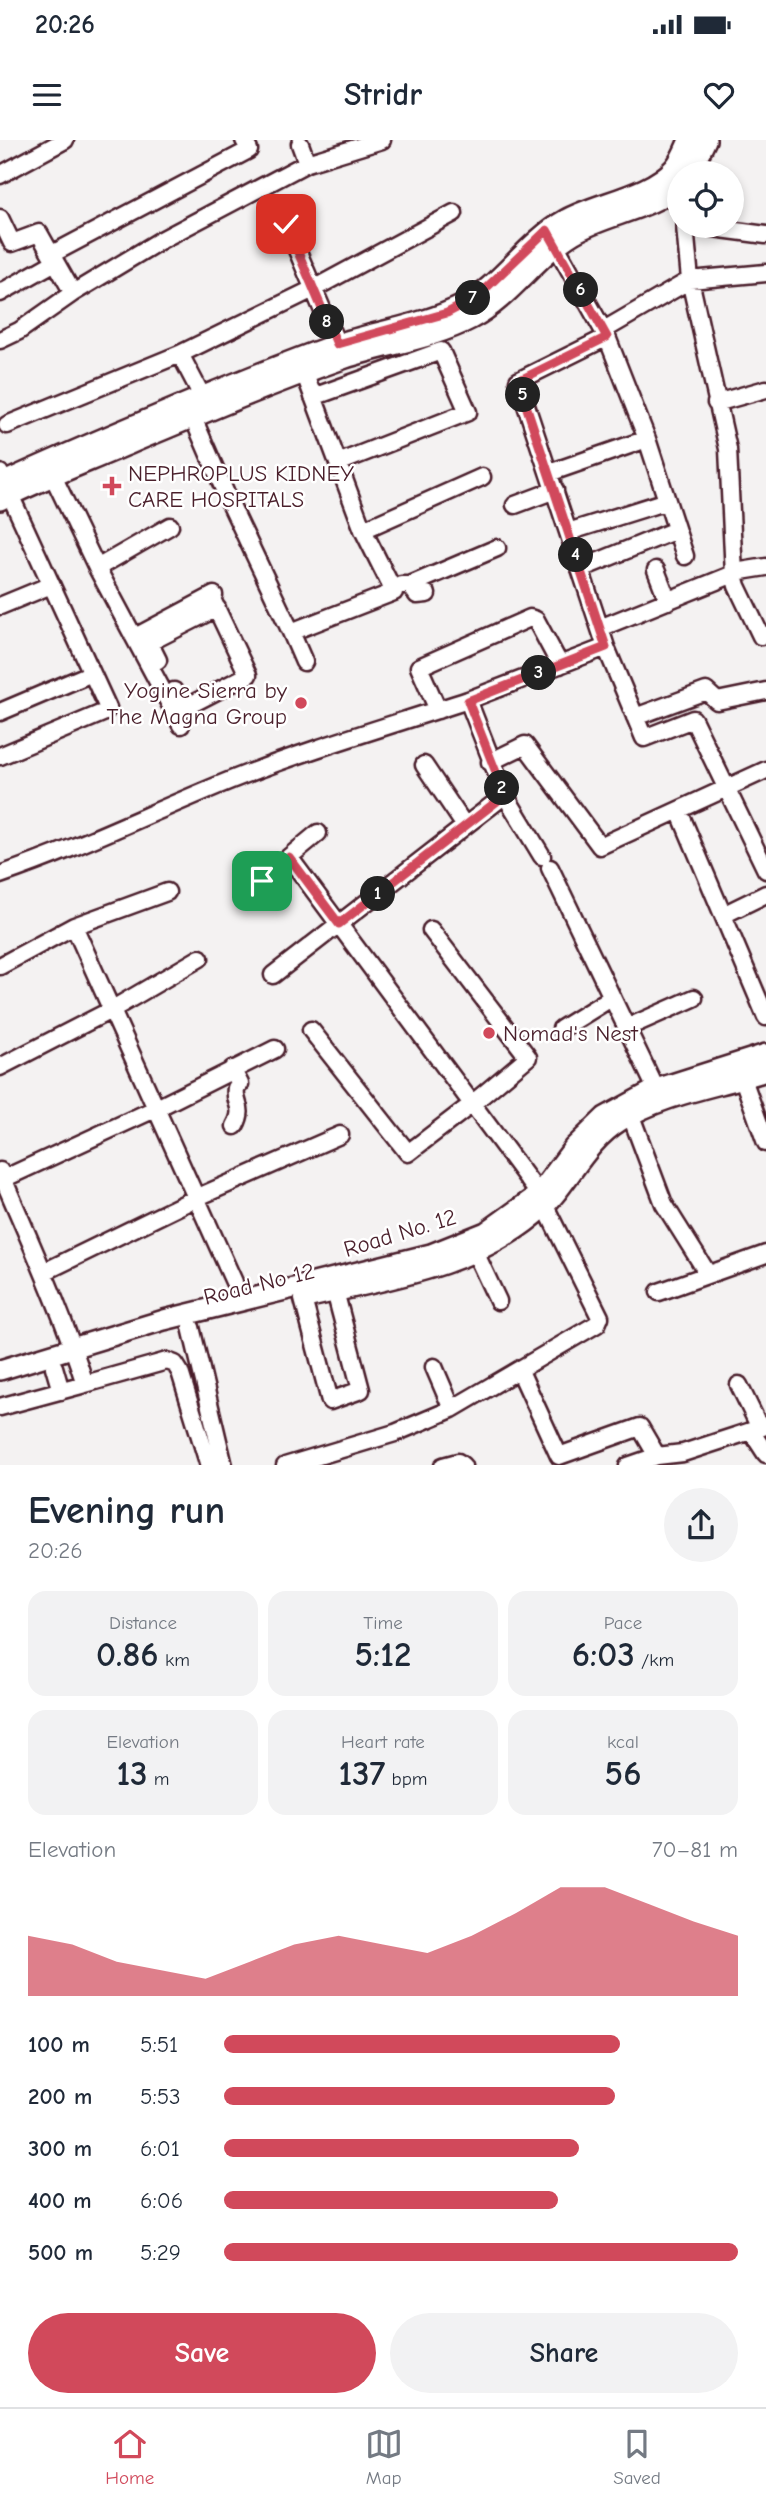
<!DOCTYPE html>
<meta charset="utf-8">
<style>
:root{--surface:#fff;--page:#f2f2f3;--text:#1f2937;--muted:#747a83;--line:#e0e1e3;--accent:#d1495b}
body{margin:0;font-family:"Comic Neue",sans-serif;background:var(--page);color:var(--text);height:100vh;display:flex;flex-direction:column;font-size:26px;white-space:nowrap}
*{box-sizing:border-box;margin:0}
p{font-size:23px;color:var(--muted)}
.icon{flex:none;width:38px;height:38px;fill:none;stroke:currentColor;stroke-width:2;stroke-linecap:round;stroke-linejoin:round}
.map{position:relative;height:1325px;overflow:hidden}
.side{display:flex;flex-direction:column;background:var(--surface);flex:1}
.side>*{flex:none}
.tools{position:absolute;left:667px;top:21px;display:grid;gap:14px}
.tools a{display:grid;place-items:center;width:77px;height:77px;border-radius:50%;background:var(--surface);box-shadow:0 4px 10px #0003;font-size:35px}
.pin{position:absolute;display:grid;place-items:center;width:60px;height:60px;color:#fff;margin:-30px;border-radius:14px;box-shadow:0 4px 10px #0006}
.km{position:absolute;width:35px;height:35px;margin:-18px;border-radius:50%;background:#222;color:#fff;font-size:19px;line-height:35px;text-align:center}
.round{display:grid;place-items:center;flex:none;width:74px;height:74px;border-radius:37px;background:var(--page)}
.overview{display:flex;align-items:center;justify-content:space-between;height:119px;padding:0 28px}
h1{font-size:38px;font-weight:700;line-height:52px}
.stats{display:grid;grid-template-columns:repeat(3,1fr);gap:10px;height:119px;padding:7px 28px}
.stats div{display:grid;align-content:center;border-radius:18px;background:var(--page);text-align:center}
.stats b{font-size:35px;font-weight:700}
.stats small{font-size:19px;font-weight:400}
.stats p{font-size:19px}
.chart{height:196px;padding:14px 28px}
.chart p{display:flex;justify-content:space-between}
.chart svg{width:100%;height:126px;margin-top:7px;fill:var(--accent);opacity:.7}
.cta{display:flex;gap:14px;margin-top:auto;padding:14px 28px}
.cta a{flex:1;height:80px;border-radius:42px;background:var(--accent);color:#fff;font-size:28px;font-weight:700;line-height:80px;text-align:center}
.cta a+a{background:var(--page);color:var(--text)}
ul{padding:0 28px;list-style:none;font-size:23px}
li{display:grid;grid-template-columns:112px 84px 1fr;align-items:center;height:52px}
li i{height:18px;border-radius:9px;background:var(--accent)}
.status{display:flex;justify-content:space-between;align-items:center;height:49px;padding:0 35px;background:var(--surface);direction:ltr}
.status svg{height:19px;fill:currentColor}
header{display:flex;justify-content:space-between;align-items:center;height:91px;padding:0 28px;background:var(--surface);font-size:32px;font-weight:700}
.tab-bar{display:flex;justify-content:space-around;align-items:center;height:98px;border-top:2px solid var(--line);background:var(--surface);font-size:19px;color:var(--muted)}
.tab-bar a{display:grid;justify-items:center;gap:4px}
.tab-bar .on{color:var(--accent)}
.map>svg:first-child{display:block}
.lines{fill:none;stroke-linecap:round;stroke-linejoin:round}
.minor-casing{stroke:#4a1f2b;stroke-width:21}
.major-casing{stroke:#4a1f2b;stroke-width:24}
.minor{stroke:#fff;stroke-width:16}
.major{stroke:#fff;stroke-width:19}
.route-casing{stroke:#fff;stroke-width:14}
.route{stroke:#d1495b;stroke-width:9}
.poi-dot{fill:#d1495b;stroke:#fff;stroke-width:2.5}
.labels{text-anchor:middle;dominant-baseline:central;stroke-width:5;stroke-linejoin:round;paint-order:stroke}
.poi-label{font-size:23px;fill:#4a1f2b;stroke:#fff;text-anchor:start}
.street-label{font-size:23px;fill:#4a1f2b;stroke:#fff}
</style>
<div class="status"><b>20:26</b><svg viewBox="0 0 49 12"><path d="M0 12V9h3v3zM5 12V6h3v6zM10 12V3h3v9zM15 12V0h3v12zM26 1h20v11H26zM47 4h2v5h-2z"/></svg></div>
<header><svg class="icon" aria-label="menu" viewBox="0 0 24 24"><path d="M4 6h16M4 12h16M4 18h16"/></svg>Stridr<svg class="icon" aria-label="heart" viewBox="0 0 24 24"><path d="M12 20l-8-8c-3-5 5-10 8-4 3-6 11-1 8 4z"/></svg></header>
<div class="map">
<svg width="766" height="1326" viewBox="0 0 766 1326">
<rect width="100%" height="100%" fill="#f4f2f2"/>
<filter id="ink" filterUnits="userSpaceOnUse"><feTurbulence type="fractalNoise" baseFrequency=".0143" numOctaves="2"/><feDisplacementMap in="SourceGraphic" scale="14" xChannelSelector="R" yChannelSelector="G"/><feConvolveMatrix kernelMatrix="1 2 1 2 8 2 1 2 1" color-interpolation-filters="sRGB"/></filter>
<g filter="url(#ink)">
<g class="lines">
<defs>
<path id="minor" d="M300 4 307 23
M0 35 65 0
M0 78 12 103 39 93 73 153
M286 84 337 204
M685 86 690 140 728 309 734 435 737 446 761 496 766 495
M698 86 766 95
M551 97 607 197 647 299 685 416
M52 114 249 10 244 0
M0 153 55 122
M604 190 690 140 766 133
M607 197 518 241 606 507 644 598 693 579 766 730
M0 200 19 191 73 153 161 100 307 23 382 0
M180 214 202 256
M313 257 441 211 468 272 338 323
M716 263 766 249
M188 266 229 361 291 492 394 452 363 390 301 224
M7 285 180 214 313 149 454 73
M0 333 108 568 105 572 0 616
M549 333 647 299
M53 336 97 428 181 585
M515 365 555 350
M363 390 482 337
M568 392 667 361
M97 428 170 386
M580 429 676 390
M656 430 668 461
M401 445H410L417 455 427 454
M410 445 497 408
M0 466 51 445
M600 488 741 431 766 427
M291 492 304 522
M135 497 214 455
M158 520 151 506 154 500 217 468
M174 551 184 568 248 535 211 457
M438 570 419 527 530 478 536 480 560 525
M0 572 92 533
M635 577 706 551 717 561 766 551
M490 622 525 605 600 706 766 630
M424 625 465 686
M679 671 766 877
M318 693 289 717 539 1054
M542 716 505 655 468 560 606 507
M550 728 656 949
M0 735C79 708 154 671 231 640 309 609 389 586 468 560
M262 741 289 717
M723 775 766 754
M74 786 234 1142
M0 826 74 786 167 752
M273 835 505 655
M626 888 694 858
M561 889 611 858
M311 890 408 1013 472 964 528 917 431 790
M0 927 111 870 200 818
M232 929 240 944 236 948C233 964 246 966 235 986
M743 939 766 1003
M631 976 664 1064 708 1134
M0 1031C30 1102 62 1171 85 1244L167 1221 175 1224 180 1232 209 1326
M3 1039 157 968 275 909
M475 1112 498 1161
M44 1132 198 1057 340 995
M659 1152 766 1114
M303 1159 330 1261 361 1250 335 1151
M191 1187 224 1326
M54 1227 61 1251
M434 1227 452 1269
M520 1231 559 1316 640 1287 657 1316
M739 1245 760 1288
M0 1267 85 1244
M751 1291 766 1314
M285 1326 395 1293 452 1269 597 1184 600 1177 545 1066
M443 1326 458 1322 463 1326
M628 1326 657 1316 683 1313 766 1286"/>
<path id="major" d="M690 33 706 0
M0 344C58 317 116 293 175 268 228 246 282 223 337 204 378 191 426 184 463 165 502 144 526 102 565 80 597 62 649 56 674 28 681 20 685 9 689 0
M0 360C43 339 88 322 132 303 201 274 269 245 340 220 383 205 431 200 471 179 511 158 535 117 573 94 606 74 650 71 679 45
M306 1158C383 1140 472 1128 535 1075 567 1048 583 1004 620 981 663 954 718 947 766 931
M0 1230 164 1180 431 1114 486 1092 539 1054 574 1007 605 977 656 949 766 914"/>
</defs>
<use href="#minor" class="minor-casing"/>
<use href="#major" class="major-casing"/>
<use href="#minor" class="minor"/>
<use href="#major" class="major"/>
</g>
</g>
<g class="lines" filter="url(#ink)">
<defs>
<path id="route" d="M262 741 289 717 339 784 505 655 468 561 606 507 518 241 607 197 547 90 484 150 466 163 447 173 337 204 286 84"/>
</defs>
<use href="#route" class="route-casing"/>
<use href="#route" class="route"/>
</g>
<g class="poi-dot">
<path d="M108.5 335.5h7v7h7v7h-7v7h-7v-7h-7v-7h7z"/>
<circle cx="301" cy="563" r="7"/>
<circle cx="489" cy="893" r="7"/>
</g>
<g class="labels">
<g class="poi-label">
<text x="128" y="333">NEPHROPLUS KIDNEY<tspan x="128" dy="26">CARE HOSPITALS</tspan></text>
<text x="287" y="550" text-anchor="end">Yogine Sierra by<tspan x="287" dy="26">The Magna Group</tspan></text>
<text x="503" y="893">Nomad's Nest</text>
</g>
<g class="street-label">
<text transform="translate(400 1093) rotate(-17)">Road No. 12</text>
<text transform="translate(259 1144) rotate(-14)">Road No 12</text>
</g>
</g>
</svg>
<div class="tools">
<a><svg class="icon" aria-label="locate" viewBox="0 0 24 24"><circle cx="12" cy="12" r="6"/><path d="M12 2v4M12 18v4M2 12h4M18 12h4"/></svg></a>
</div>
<div class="pin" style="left:262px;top:741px;background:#1e9e55"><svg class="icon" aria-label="arrive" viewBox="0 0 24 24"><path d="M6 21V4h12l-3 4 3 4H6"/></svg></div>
<div class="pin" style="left:286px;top:84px;background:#d93025"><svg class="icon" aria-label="check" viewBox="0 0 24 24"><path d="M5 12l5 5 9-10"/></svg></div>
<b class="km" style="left:378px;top:754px">1</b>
<b class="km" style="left:502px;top:648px">2</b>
<b class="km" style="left:539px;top:533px">3</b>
<b class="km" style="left:576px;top:415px">4</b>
<b class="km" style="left:523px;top:255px">5</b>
<b class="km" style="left:581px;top:150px">6</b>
<b class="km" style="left:473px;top:158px">7</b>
<b class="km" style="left:327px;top:182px">8</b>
</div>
<section class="side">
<div class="overview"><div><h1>Evening run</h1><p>20:26</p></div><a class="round"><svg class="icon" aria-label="share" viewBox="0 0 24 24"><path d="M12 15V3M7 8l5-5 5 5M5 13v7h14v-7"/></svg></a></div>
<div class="stats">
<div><p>Distance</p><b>0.86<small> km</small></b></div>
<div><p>Time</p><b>5:12</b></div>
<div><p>Pace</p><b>6:03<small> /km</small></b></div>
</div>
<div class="stats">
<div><p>Elevation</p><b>13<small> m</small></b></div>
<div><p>Heart rate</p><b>137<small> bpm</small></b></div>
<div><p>kcal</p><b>56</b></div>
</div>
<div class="chart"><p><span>Elevation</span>70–81 m</p>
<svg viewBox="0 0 160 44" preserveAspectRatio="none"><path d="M0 44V23L10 26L20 32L30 35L40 38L50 32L60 26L70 23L80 26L90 29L100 23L110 15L120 6L130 6L140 12L150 18L160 23V44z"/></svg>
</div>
<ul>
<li><b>100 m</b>5:51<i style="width:77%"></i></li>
<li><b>200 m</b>5:53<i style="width:76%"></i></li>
<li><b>300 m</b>6:01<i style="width:69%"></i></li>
<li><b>400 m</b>6:06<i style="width:65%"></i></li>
<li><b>500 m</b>5:29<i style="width:100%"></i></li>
</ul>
<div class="cta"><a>Save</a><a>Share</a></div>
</section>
<nav class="tab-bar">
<a class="on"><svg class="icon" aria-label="home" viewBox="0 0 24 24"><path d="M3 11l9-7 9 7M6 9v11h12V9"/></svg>Home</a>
<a><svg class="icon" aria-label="map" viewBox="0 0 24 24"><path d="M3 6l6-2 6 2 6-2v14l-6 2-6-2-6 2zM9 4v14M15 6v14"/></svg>Map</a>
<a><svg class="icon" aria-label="saved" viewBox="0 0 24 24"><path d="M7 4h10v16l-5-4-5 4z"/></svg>Saved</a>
</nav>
